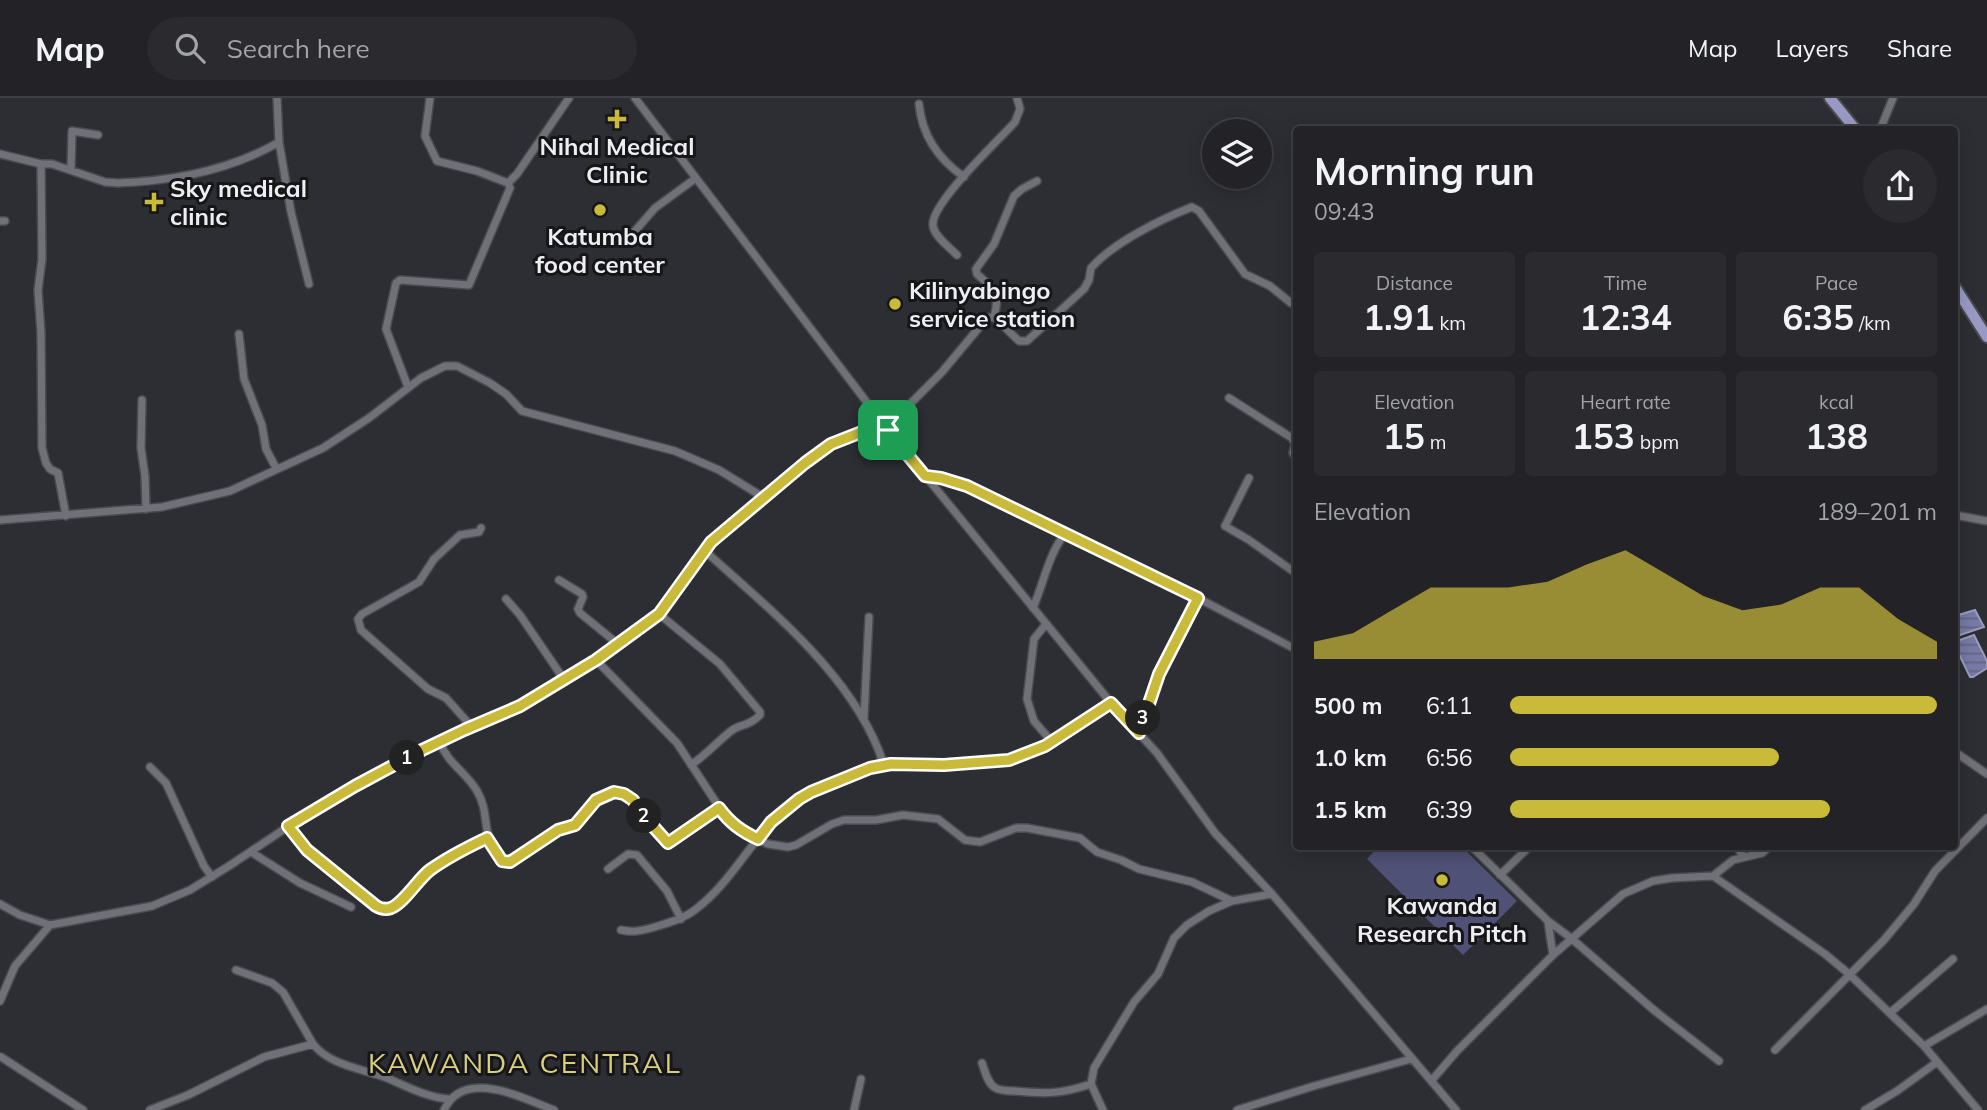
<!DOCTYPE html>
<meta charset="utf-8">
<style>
:root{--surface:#222227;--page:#2a2a2f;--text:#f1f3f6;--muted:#a2a4a7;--line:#3f3f44;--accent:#caba3a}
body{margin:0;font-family:Mulish,sans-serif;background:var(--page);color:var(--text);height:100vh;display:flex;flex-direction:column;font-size:26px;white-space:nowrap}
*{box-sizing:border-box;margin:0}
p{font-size:23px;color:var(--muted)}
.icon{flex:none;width:38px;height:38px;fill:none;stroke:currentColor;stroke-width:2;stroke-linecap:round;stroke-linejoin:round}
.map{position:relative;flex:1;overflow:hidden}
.drawer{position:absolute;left:1293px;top:28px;width:665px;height:724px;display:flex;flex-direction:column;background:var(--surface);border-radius:7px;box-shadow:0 4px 18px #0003,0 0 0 2px var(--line)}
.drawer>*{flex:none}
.fabs{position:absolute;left:1202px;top:21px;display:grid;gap:14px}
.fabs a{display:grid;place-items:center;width:70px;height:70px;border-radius:50%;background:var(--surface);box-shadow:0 4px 18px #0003,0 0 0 2px var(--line);font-size:35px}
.pin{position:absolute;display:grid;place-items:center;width:60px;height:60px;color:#fff;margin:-30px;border-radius:14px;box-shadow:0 4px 10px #0006}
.km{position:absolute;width:35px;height:35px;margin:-18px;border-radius:50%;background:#222;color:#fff;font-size:19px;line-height:35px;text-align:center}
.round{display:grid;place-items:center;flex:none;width:74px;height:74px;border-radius:37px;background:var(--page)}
.summary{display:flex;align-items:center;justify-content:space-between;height:119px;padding:0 21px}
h1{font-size:38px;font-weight:700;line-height:52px}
.stats{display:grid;grid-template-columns:repeat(3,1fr);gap:10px;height:119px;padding:7px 21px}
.stats div{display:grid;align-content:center;border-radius:7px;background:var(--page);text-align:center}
.stats b{font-size:35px;font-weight:700}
.stats small{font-size:19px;font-weight:400}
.stats p{font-size:19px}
.chart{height:196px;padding:14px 21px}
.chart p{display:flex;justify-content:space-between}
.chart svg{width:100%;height:126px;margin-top:7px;fill:var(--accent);opacity:.7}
ul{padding:0 21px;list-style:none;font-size:23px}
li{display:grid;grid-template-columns:112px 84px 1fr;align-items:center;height:52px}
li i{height:18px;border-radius:9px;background:var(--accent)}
header{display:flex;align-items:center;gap:42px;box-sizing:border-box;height:98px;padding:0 35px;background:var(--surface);border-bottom:2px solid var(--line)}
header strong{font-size:33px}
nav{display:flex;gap:38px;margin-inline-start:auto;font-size:24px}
.search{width:490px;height:63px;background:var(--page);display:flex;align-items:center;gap:18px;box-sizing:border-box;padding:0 24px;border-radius:38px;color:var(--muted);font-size:26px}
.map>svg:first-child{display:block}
.pitch{fill:#4f5176}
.water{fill:url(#water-rules);stroke:#9a9cbe;stroke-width:2}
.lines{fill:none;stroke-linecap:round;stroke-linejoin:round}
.street-casing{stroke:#4a4a4f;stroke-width:10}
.primary-casing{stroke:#4a4a4f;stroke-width:14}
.street{stroke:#707178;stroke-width:7}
.primary{stroke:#989ac5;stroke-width:10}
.route-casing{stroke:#fff;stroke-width:14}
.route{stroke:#caba3a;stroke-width:9}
.poi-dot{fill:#caba3a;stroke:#161619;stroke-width:2.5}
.labels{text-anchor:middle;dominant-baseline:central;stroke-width:6;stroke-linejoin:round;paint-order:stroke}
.poi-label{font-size:24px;font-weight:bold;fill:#edeef2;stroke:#161619}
.quarter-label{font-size:28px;letter-spacing:2px;fill:#d9cf81;stroke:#161619}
</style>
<header>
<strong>Map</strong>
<div class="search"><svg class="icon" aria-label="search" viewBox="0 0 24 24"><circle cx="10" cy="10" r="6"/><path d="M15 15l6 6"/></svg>Search here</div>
<nav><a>Map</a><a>Layers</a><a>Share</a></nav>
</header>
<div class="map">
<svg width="1987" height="1012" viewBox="0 0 1987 1012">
<defs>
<pattern id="water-rules" width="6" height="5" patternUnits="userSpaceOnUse" patternTransform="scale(1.75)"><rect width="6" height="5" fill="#7779a7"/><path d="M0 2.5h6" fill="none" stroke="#646581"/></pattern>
</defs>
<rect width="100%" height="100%" fill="#2d2e34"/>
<path class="pitch" d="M1378 749H1462L1517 803 1463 857 1367 761Z"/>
<path class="water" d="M1975 512 1984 529 1957 538 1955 534V518Z
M1974 537 1987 563V570L1973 579H1970L1956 550 1957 543Z"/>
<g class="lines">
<defs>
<path id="street" d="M430 0 425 38 437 63 477 73 508 85
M635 0 888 332 1111 605 1157 655 1215 735 1272 796 1456 1012
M919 6C922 38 938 61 964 79
M1880 32 1893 0
M279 44 291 114 309 186
M0 56 41 66H52L105 84 118 85C172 83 231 72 279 44L277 0
M41 66 42 161 38 192 41 235 42 350 46 365 50 371 58 375 66 418
M71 72 72 33 98 37
M0 123H5
M628 141 655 110 696 80
M957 157C950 150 933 137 933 127 931 105 999 42 1015 24L1020 11 1017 0
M994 219C1001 194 993 191 977 176L976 171 994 146 1014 98 1022 91 1037 83
M239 236 244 281 262 327 266 351 276 370
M408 289 386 231 396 185 400 182 469 187 510 90 508 85 517 76 569 0
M1229 300 1292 340 1295 346 1293 355 1297 361
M142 302 141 350 145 378 146 411
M888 332 908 308 942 274 987 220 994 219 1019 243H1027L1084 191 1089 182 1091 170C1113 145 1161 121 1192 109L1199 113 1245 176 1270 188 1291 205 1297 206
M926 378 941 380 967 388 1154 477 1297 552
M1249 380 1225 428 1249 442 1297 476
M1955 417 1987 423
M0 422 162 409 230 393 323 350 369 320 421 280 445 268H457L490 285 506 296 522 313 675 353 719 372 763 399
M704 452C770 512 856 579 884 667
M559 482 582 496 583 499 578 511 580 515 618 546
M506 501 520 517 565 583
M1033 510C1044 484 1048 458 1065 435
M659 516 720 566 760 614V617C747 630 741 625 731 633 717 644 706 657 691 667
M1046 526 1034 541 1027 601 1034 623 1052 644
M596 562 677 645 727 721 740 733 768 746 788 749 796 747 832 726 844 722H876L903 717 938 721 965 742 980 744 1016 730H1027L1080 740 1097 754 1121 762 1139 771 1192 784 1232 803
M864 619 869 519
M472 629 446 600 428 591 361 532 358 521 362 516 419 484 434 461 460 437 479 434 481 430
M1139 635 1159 576 1198 500
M440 644C447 665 466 674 477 693 492 718 478 740 505 764L514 762 558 732 575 727 596 702 614 694 624 696 633 702 642 716 668 745 719 710
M1955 654 1987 676
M150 669 166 685 204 768 212 779
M288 728 307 752 382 811C397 810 403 799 412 789 432 766 461 752 487 740
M1472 749 1548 823 1571 840 1655 913 1719 963
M1737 749 1743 758
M251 754 300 785 351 809
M608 771 628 756 637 757 667 793 681 821
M1500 777 1529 749
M1713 778 1733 762 1762 755 1769 749
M0 806 20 817 50 827 152 808 190 792 229 768 313 712 355 688 464 632 520 608 596 562 659 516 711 444 805 365 831 346 882 325
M1548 824 1553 857
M621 832C634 835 645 832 658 828 671 824 685 820 696 811 740 778 760 719 811 694 829 685 867 668 886 667 927 662 968 671 1009 662 1043 654 1083 626 1111 605
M236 872 272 885 283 894 313 946C329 967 363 971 387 980 408 989 426 999 449 1001
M0 903 15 868 50 827
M1890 915 1953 861
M1924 948 1987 911
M1775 952 1884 842 1914 806 1935 773 1987 720
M1 959 83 1012
M982 965C985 973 987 984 994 989 999 993 1009 993 1015 993 1045 996 1062 996 1091 986
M1432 982 1457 953 1553 857 1623 796 1653 783 1672 780 1713 778 1825 856 1849 876 1924 948 1978 1012
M150 1012 188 997 264 959 313 946
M444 1012C464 969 522 1000 554 1012
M854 1012 861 981
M1103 1012 1091 986 1094 970 1134 904 1158 876 1174 840 1187 827 1209 813 1232 803 1272 796
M1237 1012 1314 988 1411 961
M1865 1012 1897 993 1937 964"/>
<path id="primary" d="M1830 0 1856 32
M1955 189 1987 239"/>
</defs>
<use href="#street" class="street-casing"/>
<use href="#primary" class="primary-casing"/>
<use href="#street" class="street"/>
<use href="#primary" class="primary"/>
</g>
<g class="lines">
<defs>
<path id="route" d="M882 326 925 378 941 380 967 388 1198 500 1159 576 1139 635 1111 605 1045 648 1009 662 944 667 891 666 870 670 811 694 799 701 771 724 758 741C741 733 730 725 719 710L668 745 642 716 633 702 624 696 614 694 596 702 575 727 558 732 510 764 502 763 487 740C468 749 448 759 430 772 418 781 404 805 391 810 385 812 381 811 376 808L307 752 288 728 355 688 422 652 464 632 520 608 596 562 659 516 711 444 805 365 831 346Z"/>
</defs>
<use href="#route" class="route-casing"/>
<use href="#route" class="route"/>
</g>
<g class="poi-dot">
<path d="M613.5 10.5h7v7h7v7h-7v7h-7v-7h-7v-7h7z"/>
<path d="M150.5 93.5h7v7h7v7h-7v7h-7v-7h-7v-7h7z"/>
<circle cx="600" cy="112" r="7"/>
<circle cx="895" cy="206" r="7"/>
<circle cx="1442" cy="782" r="7"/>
</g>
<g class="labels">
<g class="poi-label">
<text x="617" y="48">Nihal Medical<tspan x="617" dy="28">Clinic</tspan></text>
<text x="170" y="90" text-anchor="start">Sky medical<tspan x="170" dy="28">clinic</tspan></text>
<text x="600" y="138">Katumba<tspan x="600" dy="28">food center</tspan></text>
<text x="909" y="192" text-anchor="start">Kilinyabingo<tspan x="909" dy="28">service station</tspan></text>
<text x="1442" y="807">Kawanda<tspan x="1442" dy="28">Research Pitch</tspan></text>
</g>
<g class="quarter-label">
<text x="525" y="964">KAWANDA CENTRAL</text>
</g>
</g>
</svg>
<div class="fabs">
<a><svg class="icon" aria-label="layers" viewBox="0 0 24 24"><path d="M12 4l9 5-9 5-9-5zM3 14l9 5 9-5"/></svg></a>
</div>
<div class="pin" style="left:888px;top:332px;background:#1e9e55"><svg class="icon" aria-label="arrive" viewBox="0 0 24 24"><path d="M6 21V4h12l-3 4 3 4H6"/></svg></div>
<b class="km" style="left:407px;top:660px">1</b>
<b class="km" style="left:644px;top:718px">2</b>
<b class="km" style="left:1143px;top:620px">3</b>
<section class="drawer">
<div class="summary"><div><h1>Morning run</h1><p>09:43</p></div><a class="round"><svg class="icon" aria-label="share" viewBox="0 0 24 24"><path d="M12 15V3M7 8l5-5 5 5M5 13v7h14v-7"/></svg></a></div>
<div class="stats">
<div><p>Distance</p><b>1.91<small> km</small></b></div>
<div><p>Time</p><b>12:34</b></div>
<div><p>Pace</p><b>6:35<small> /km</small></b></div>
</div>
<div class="stats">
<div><p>Elevation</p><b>15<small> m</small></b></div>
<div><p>Heart rate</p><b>153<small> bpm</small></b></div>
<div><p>kcal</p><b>138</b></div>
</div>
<div class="chart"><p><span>Elevation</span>189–201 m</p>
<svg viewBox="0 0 160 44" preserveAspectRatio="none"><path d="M0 44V38L10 35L20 27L30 19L40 19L50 19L60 17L70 11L80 6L90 14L100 22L110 27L120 25L130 19L140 19L150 30L160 38V44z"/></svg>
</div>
<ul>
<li><b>500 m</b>6:11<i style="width:100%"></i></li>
<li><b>1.0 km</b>6:56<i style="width:63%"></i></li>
<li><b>1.5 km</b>6:39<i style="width:75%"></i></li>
</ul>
</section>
</div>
